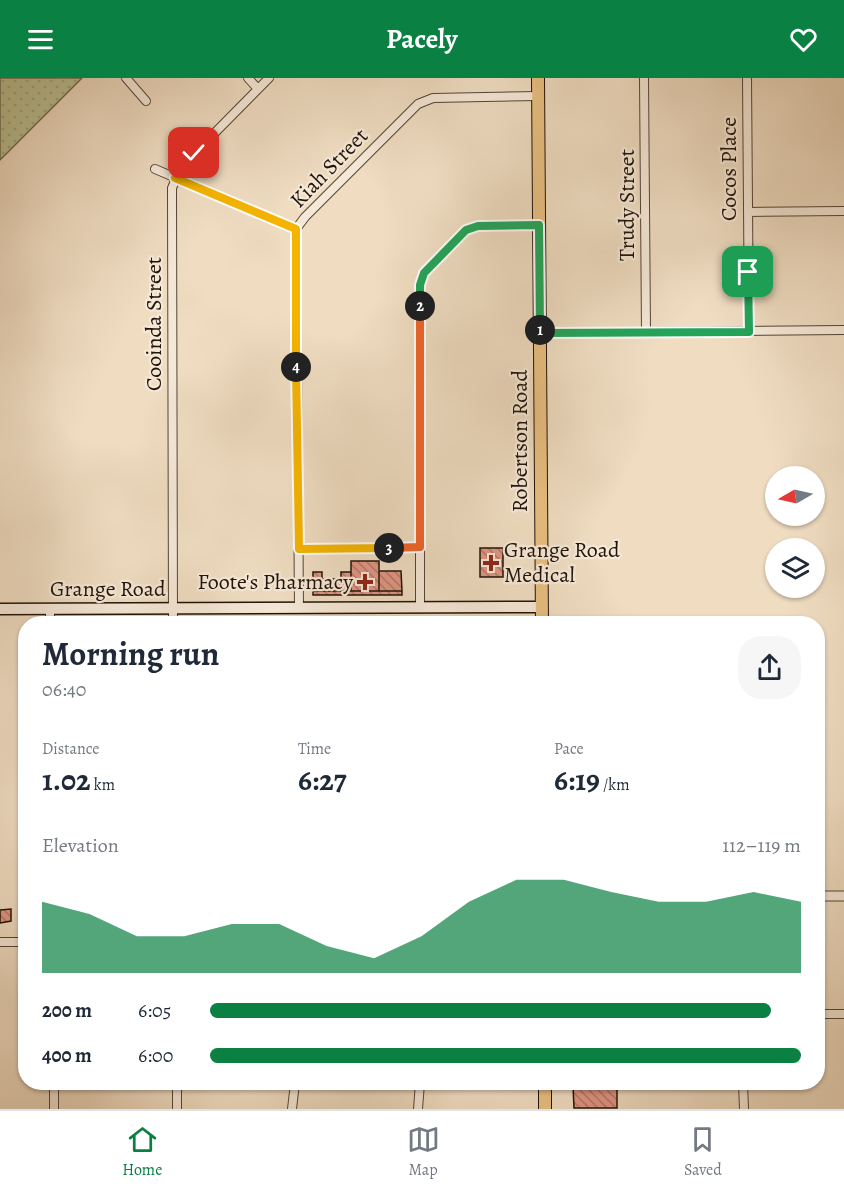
<!DOCTYPE html>
<meta charset="utf-8">
<style>
:root{--surface:#fff;--page:#f6f6f7;--text:#1f2937;--muted:#747a83;--line:#e0e1e3;--accent:#0b8043}
body{margin:0;font-family:Alegreya,serif;background:var(--page);color:var(--text);height:100vh;display:flex;flex-direction:column;font-size:22px;white-space:nowrap}
*{box-sizing:border-box;margin:0}
p{font-size:20px;color:var(--muted)}
.icon{flex:none;width:33px;height:33px;fill:none;stroke:currentColor;stroke-width:2;stroke-linecap:round;stroke-linejoin:round}
.map{position:relative;flex:1;overflow:hidden}
.drawer{position:absolute;left:18px;top:538px;width:807px;height:474px;display:flex;flex-direction:column;background:var(--surface);border-radius:24px;box-shadow:0 2px 4px #0004}
.drawer>*{flex:none}
.needle{width:39px;rotate:261deg}
.tools{position:absolute;left:765px;top:388px;display:grid;gap:12px}
.tools a{display:grid;place-items:center;width:60px;height:60px;border-radius:50%;background:var(--surface);box-shadow:0 2px 4px #0004;font-size:30px}
.pin{position:absolute;display:grid;place-items:center;width:51px;height:51px;color:#fff;margin:-26px;border-radius:12px;box-shadow:0 3px 9px #0006}
.km{position:absolute;width:30px;height:30px;margin:-15px;border-radius:50%;background:#222;color:#fff;font-size:16px;line-height:30px;text-align:center}
.round{display:grid;place-items:center;flex:none;width:63px;height:63px;border-radius:24px;background:var(--page)}
.head{display:flex;align-items:center;justify-content:space-between;height:102px;padding:0 24px}
h1{font-size:33px;font-weight:700;line-height:45px}
.stats{display:grid;grid-template-columns:repeat(3,1fr);gap:9px;height:102px;padding:6px 24px}
.stats div{display:grid;align-content:center}
.stats b{font-size:30px;font-weight:700}
.stats small{font-size:16px;font-weight:400}
.stats p{font-size:16px}
.chart{height:168px;padding:12px 24px}
.chart p{display:flex;justify-content:space-between}
.chart svg{width:100%;height:108px;margin-top:6px;fill:var(--accent);opacity:.7}
ul{padding:0 24px;list-style:none;font-size:20px}
li{display:grid;grid-template-columns:96px 72px 1fr;align-items:center;height:45px}
li i{height:15px;border-radius:8px;background:var(--accent)}
header{display:flex;justify-content:space-between;align-items:center;height:78px;padding:0 24px;background:var(--accent);color:#fff;font-size:27px;font-weight:700}
.dock{display:flex;justify-content:space-around;align-items:center;height:84px;border-top:2px solid var(--line);background:var(--surface);font-size:16px;color:var(--muted)}
.dock a{display:grid;justify-items:center;gap:3px}
.dock .selected{color:var(--accent)}
.map>svg:first-child{display:block}
.grass{fill:url(#grass-dots);stroke:#6d6a4e;stroke-width:1.5}
.building{fill:url(#building-back-hatch);stroke:#201309;stroke-width:1.5}
.lines{fill:none;stroke-linecap:round;stroke-linejoin:round}
.service-casing{stroke:#544537;stroke-width:6}
.minor-casing{stroke:#544537;stroke-width:10}
.tertiary-casing{stroke:#544537;stroke-width:11}
.secondary-casing{stroke:#201309;stroke-width:13}
.primary-casing{stroke:#201309;stroke-width:14}
.service{stroke:#f5e8d7;stroke-width:4}
.minor{stroke:#f5e8d7;stroke-width:8}
.tertiary{stroke:#f5e8d7;stroke-width:9}
.secondary{stroke:#f5e8d7;stroke-width:10}
.primary{stroke:#e8be80;stroke-width:12}
.split-1-casing{stroke:#fff;stroke-width:12}
.split-2-casing{stroke:#fff;stroke-width:12}
.split-3-casing{stroke:#fff;stroke-width:12}
.split-4-casing{stroke:#fff;stroke-width:12}
.split-5-casing{stroke:#fff;stroke-width:12}
.split-1{stroke:#22a559;stroke-width:8}
.split-2{stroke:#22a559;stroke-width:8}
.split-3{stroke:#f0652b;stroke-width:8}
.split-4{stroke:#f5b400;stroke-width:8}
.split-5{stroke:#f5b400;stroke-width:8}
.poi-dot{fill:#8f2418;stroke:#f5e8d7;stroke-width:2}
.labels{text-anchor:middle;dominant-baseline:central;stroke-width:4.5;stroke-linejoin:round;paint-order:stroke}
.street-label{font-size:22px;fill:#201309;stroke:#f5e8d7}
.poi-label{font-size:22px;fill:#201309;stroke:#f5e8d7;text-anchor:start}
</style>
<header><svg class="icon" aria-label="menu" viewBox="0 0 24 24"><path d="M4 6h16M4 12h16M4 18h16"/></svg>Pacely<svg class="icon" aria-label="heart" viewBox="0 0 24 24"><path d="M12 20l-8-8c-3-5 5-10 8-4 3-6 11-1 8 4z"/></svg></header>
<div class="map">
<svg width="844" height="1031" viewBox="0 0 844 1031">
<defs>
<pattern id="grass-dots" width="8" height="8" patternUnits="userSpaceOnUse" patternTransform="scale(1.5)"><rect width="8" height="8" fill="#bac092"/><path d="M2 2h.1M6 6h.1" fill="none" stroke="#a0a47d" stroke-width="1.8" stroke-linecap="round"/></pattern>
<pattern id="building-back-hatch" width="6" height="6" patternUnits="userSpaceOnUse" patternTransform="scale(1.5)"><rect width="6" height="6" fill="#e09584"/><path d="M-1 5l2 2M0 0l6 6M5-1l2 2" fill="none" stroke="#b5786a"/></pattern>
</defs>
<rect width="100%" height="100%" fill="#efdcc1"/>
<filter id="stains"><feTurbulence type="fractalNoise" baseFrequency=".00333" numOctaves="4"/><feColorMatrix values="0 0 0 0 .2 0 0 0 0 .09 0 0 0 0 .02 0 0 0 .5 -.17"/></filter>
<radialGradient id="worn" r=".72"><stop offset=".6" stop-color="#630" stop-opacity="0"/><stop offset="1" stop-color="#630" stop-opacity=".3"/></radialGradient>
<path class="grass" d="M0 0H82L0 82Z"/>
<path class="building" d="M480 470H503V499H480Z
M351 483H379V513H351Z
M379 493H401L402 513H379Z
M313 494H322V513H313Z
M341 494H351V513H322V501H341Z
M313 513H402V517H313Z
M11 831V843L0 845V832Z
M617 1007V1030H574L573 1008Z"/>
<g class="lines">
<defs>
<path id="service" d="M299 471 419 469"/>
<path id="minor" d="M126 0 146 23
M248 0 258 11
M644 0 646 254
M747 0 749 254
M155 91 296 151
M748 134 844 133
M540 255 844 252
M420 529V207L424 195 467 152 478 148 539 147
M299 530 296 151 305 139 418 26 433 20 538 18
M50 531V546
M173 546 172 110 181 89 269 0
M0 864H26
M818 936H844
M54 1005V1031
M177 1005V1031
M743 1005 744 1031
M292 1031 295 1005
M418 1031 420 1005"/>
<path id="tertiary" d="M818 818H844"/>
<path id="secondary" d="M0 531 541 529"/>
<path id="primary" d="M538 0 542 546
M545 1005V1031"/>
</defs>
<use href="#service" class="service-casing"/>
<use href="#minor" class="minor-casing"/>
<use href="#tertiary" class="tertiary-casing"/>
<use href="#secondary" class="secondary-casing"/>
<use href="#primary" class="primary-casing"/>
<use href="#service" class="service"/>
<use href="#minor" class="minor"/>
<use href="#tertiary" class="tertiary"/>
<use href="#secondary" class="secondary"/>
<use href="#primary" class="primary"/>
</g>
<g class="lines">
<defs>
<path id="split-1" d="M540 252V255L749 254 748 194"/>
<path id="split-2" d="M420 228V207L424 195 466 152 478 148 539 147 540 252"/>
<path id="split-3" d="M389 470 420 469V228"/>
<path id="split-4" d="M296 289 299 471 389 470"/>
<path id="split-5" d="M194 75 175 100 296 151V289"/>
</defs>
<use href="#split-1" class="split-1-casing"/>
<use href="#split-2" class="split-2-casing"/>
<use href="#split-3" class="split-3-casing"/>
<use href="#split-4" class="split-4-casing"/>
<use href="#split-5" class="split-5-casing"/>
<use href="#split-1" class="split-1"/>
<use href="#split-2" class="split-2"/>
<use href="#split-3" class="split-3"/>
<use href="#split-4" class="split-4"/>
<use href="#split-5" class="split-5"/>
</g>
<g class="poi-dot">
<path d="M488 476h6v6h6v6h-6v6h-6v-6h-6v-6h6z"/>
<path d="M362 495h6v6h6v6h-6v6h-6v-6h-6v-6h6z"/>
</g>
<g class="labels">
<g class="street-label">
<text transform="translate(329 90) rotate(-46)">Kiah Street</text>
<text transform="translate(729 91) rotate(-90)">Cocos Place</text>
<text transform="translate(627 127) rotate(-90)">Trudy Street</text>
<text transform="translate(154 246) rotate(-90)">Cooinda Street</text>
<text transform="translate(520 363) rotate(-90)">Robertson Road</text>
<text x="108" y="511">Grange Road</text>
</g>
<g class="poi-label">
<text x="504" y="472">Grange Road<tspan x="504" dy="25">Medical</tspan></text>
<text x="353" y="504" text-anchor="end">Foote's Pharmacy</text>
</g>
</g>
<rect width="100%" height="100%" filter="url(#stains)"/>
<rect width="100%" height="100%" fill="url(#worn)"/>
</svg>
<div class="tools">
<a><svg class="needle" viewBox="-14 -14 28 28"><path d="M0-13l5 13h-10z" fill="#e53935"/><path d="M0 13l5-13h-10z" fill="#747a83"/></svg></a>
<a><svg class="icon" aria-label="layers" viewBox="0 0 24 24"><path d="M12 4l9 5-9 5-9-5zM3 14l9 5 9-5"/></svg></a>
</div>
<div class="pin" style="left:748px;top:194px;background:#1e9e55"><svg class="icon" aria-label="arrive" viewBox="0 0 24 24"><path d="M6 21V4h12l-3 4 3 4H6"/></svg></div>
<div class="pin" style="left:194px;top:75px;background:#d93025"><svg class="icon" aria-label="check" viewBox="0 0 24 24"><path d="M5 12l5 5 9-10"/></svg></div>
<b class="km" style="left:540px;top:252px">1</b>
<b class="km" style="left:420px;top:228px">2</b>
<b class="km" style="left:389px;top:470px">3</b>
<b class="km" style="left:296px;top:289px">4</b>
<section class="drawer">
<div class="head"><div><h1>Morning run</h1><p>06:40</p></div><a class="round"><svg class="icon" aria-label="share" viewBox="0 0 24 24"><path d="M12 15V3M7 8l5-5 5 5M5 13v7h14v-7"/></svg></a></div>
<div class="stats">
<div><p>Distance</p><b>1.02<small> km</small></b></div>
<div><p>Time</p><b>6:27</b></div>
<div><p>Pace</p><b>6:19<small> /km</small></b></div>
</div>
<div class="chart"><p><span>Elevation</span>112–119 m</p>
<svg viewBox="0 0 160 44" preserveAspectRatio="none"><path d="M0 44V15L10 20L20 29L30 29L40 24L50 24L60 33L70 38L80 29L90 15L100 6L110 6L120 11L130 15L140 15L150 11L160 15V44z"/></svg>
</div>
<ul>
<li><b>200 m</b>6:05<i style="width:95%"></i></li>
<li><b>400 m</b>6:00<i style="width:100%"></i></li>
</ul>
</section>
</div>
<nav class="dock">
<a class="selected"><svg class="icon" aria-label="home" viewBox="0 0 24 24"><path d="M3 11l9-7 9 7M6 9v11h12V9"/></svg>Home</a>
<a><svg class="icon" aria-label="map" viewBox="0 0 24 24"><path d="M3 6l6-2 6 2 6-2v14l-6 2-6-2-6 2zM9 4v14M15 6v14"/></svg>Map</a>
<a><svg class="icon" aria-label="saved" viewBox="0 0 24 24"><path d="M7 4h10v16l-5-4-5 4z"/></svg>Saved</a>
</nav>
